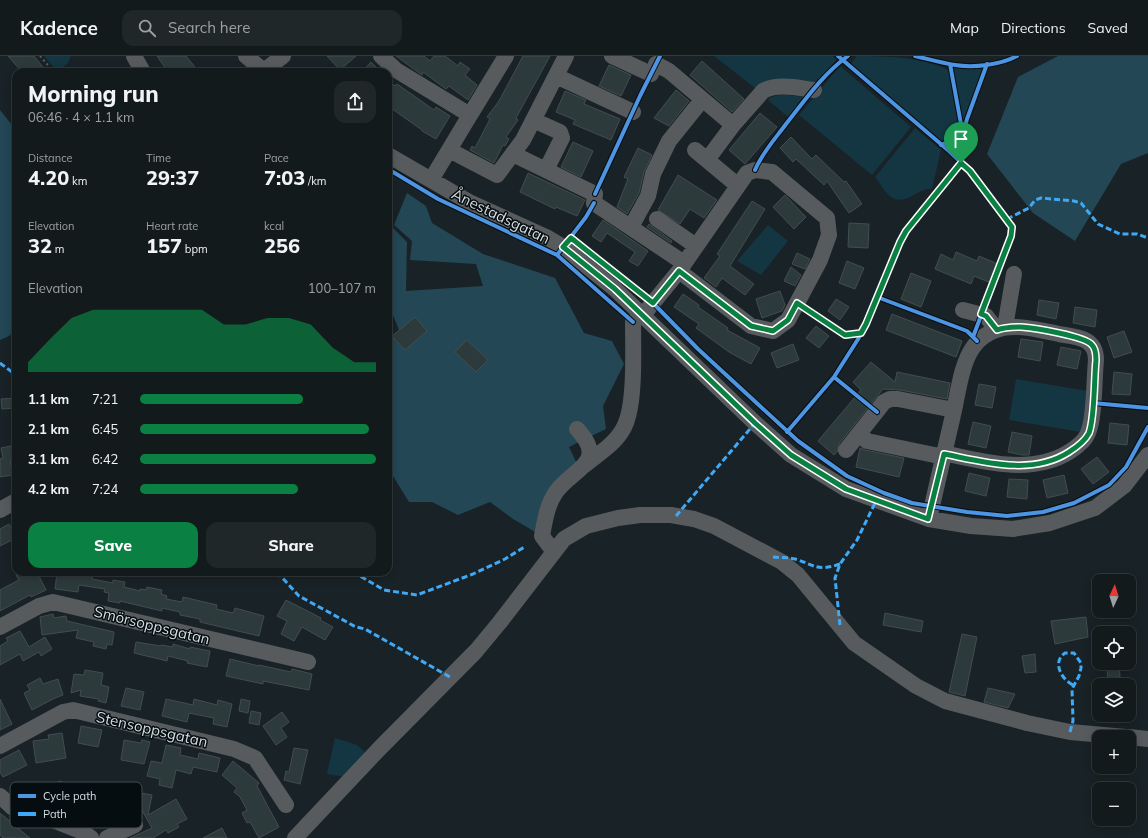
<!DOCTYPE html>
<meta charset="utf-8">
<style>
:root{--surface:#131a1c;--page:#202729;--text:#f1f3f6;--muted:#9da1a3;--line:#32383b;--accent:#0b8043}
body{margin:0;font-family:Mulish,sans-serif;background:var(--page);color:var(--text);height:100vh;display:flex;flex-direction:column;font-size:15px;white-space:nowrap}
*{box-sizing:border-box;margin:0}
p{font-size:13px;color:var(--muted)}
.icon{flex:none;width:22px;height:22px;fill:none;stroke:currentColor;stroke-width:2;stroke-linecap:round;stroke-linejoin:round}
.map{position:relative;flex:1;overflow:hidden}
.panel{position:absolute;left:12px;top:12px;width:380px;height:508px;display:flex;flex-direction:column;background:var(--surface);border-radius:12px;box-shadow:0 2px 10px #0003,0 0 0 1px var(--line)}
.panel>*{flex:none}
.needle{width:26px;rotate:4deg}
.buttons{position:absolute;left:1092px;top:518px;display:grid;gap:8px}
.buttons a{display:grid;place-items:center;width:44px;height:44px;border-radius:8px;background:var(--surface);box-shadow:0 2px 10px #0003,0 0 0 1px var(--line);font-size:20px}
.pin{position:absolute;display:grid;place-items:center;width:34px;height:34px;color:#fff;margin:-41px -17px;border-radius:50% 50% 50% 0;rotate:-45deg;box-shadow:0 0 4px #0007}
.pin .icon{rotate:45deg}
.round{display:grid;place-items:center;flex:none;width:42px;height:42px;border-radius:12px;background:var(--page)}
.headline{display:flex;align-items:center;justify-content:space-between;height:68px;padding:0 16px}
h1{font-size:22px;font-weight:800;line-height:30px}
.figures{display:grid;grid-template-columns:repeat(3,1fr);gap:6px;height:68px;padding:4px 16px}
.figures div{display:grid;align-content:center}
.figures b{font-size:20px;font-weight:800}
.figures small{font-size:11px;font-weight:400}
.figures p{font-size:11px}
.chart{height:112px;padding:8px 16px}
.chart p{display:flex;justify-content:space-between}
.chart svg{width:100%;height:72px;margin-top:4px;fill:var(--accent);opacity:.7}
.primary-button{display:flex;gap:8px;margin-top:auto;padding:8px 16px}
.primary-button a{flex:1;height:46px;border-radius:12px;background:var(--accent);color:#fff;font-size:16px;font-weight:800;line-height:46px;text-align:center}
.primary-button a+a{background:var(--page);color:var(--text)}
ul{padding:0 16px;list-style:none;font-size:13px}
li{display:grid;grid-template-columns:64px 48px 1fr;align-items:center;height:30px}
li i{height:10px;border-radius:5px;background:var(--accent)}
header{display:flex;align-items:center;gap:24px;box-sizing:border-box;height:56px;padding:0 20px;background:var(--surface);border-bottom:1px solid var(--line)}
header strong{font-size:19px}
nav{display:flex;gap:22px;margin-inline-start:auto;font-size:14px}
.search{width:280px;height:36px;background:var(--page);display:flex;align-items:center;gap:10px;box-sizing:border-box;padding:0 14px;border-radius:12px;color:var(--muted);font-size:15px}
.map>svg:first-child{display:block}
.green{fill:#133642}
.forest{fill:#234755}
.building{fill:#2d3a3c;stroke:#434c4e}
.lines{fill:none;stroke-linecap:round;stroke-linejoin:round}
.path{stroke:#585d5f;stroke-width:2;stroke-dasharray:2 3;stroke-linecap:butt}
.minor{stroke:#585b5d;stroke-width:16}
.quiet{stroke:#3fa9f5;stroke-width:3;stroke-dasharray:6 3;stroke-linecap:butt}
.cycleway-casing{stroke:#060d10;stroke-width:6}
.cycleway{stroke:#4d94e3;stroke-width:4}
.route-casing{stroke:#fff;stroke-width:8}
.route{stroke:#0b8043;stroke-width:5}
.labels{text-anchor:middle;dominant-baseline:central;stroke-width:3;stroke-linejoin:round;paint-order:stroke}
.street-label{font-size:15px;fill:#d2dee2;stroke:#060d10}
.key{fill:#060d10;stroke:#434c4f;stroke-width:1}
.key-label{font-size:11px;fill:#d2dee2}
</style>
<header>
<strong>Kadence</strong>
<div class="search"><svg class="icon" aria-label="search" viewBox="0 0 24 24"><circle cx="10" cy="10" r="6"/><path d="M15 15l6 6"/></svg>Search here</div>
<nav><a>Map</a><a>Directions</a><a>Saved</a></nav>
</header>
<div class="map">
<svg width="1148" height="782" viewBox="0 0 1148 782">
<rect width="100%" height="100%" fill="#192226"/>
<path class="green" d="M44 0H71L68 7 58 16Z
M714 0H833L836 4 813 32 760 36Z
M857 0C888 0 923 1 951 15L950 8H987L963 77 951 16 959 74 952 83 942 85 851 8Z
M840 10 911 71 872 119 799 59Z
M787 39 805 41 788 61 768 44C773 39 780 39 787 39Z
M915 72 941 94 932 133C924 133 921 135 914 139 892 151 888 139 875 121Z
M768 169 788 185 761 219 737 205Z
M1016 323 1088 335 1081 376 1009 364Z
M335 682 357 689 366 697 347 721 327 718Z"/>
<path class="forest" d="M1058 0H1148V97L1121 108 1075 185 1033 157 987 98 1018 21Z
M0 54 16 74V272L9 280 0 284Z
M407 137 426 150 432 167 483 198 555 222 584 277 612 285 624 308 603 350 606 373 569 391 579 412 570 422 542 480 513 463 490 446 458 459 432 446H409L388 412V281L392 280 399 274 391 254H388V179L393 172 407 186 406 235 483 230 476 208 410 204 412 185 394 169Z"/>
<path class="building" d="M8 0H34L47 16H22Z
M157 0H186L199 16H168Z
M327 0H356L340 14Z
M396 0H424L430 5 434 0H445L458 10 460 6 470 13 465 19 477 29 468 44 449 30 446 33 423 16 422 19Z
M523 0H550L516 62 518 64 506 81 509 83 505 90 503 89 494 107 470 94 472 90 475 92 490 63 487 61 499 45Z
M702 5 744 43 732 56 690 19Z
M371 6 381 16H362Z
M609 9 631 19 621 40 599 30Z
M388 23 395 30 397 28 434 54 436 51 450 60 436 83 422 75V74L388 50Z
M676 34 689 45 669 70 654 62Z
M565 35 586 44 584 48 620 63 611 84 573 68 575 64 556 56Z
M760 57 777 71 745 108 729 94Z
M791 81 812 103 816 99 844 126 846 125 862 148 849 157 827 125 824 129 796 103 793 106 780 92Z
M573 86 593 95 581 121 561 111Z
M638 92 652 99 644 116 639 137 627 158 617 151 628 123 624 121Z
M528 117 585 144 577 160 556 151 555 153 520 136Z
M678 119 717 144 704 162 690 153 680 168 658 154Z
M785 139 806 161 794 173 773 151Z
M752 145 765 153 730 210 754 228 745 239 722 222 716 231 704 222 720 200 717 198Z
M603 164 648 195 638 210 629 205 635 196 607 177 601 186 592 180Z
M849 167 869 168 868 192 848 191Z
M649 168 672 185 671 187 647 171Z
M956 196 977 205 979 200 998 208 991 227 974 220 971 228 935 213 941 198 953 204Z
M797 197 810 203 805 213 792 208Z
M847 205 864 212 855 233 839 227Z
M791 211 801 219 795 230 784 225Z
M911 217 931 225 921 251 901 243Z
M780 235 785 249 782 255 762 262 756 243Z
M683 238 699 249 698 251 728 272 727 274 760 292 751 308 729 296 696 272 699 268 674 251Z
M836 243 849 251 840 264 828 255Z
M1039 244 1059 247 1056 263 1037 259Z
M1075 251 1097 254 1095 271 1073 267Z
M892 258 962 285 956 301 886 274Z
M415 261 427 275 405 294 392 280Z
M816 270 829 280 819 292 806 282Z
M1124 275 1132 296 1114 302 1107 281Z
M1021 283 1043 286 1040 305 1018 301Z
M467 284 488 304 476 316 455 296Z
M793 288 799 304 777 312 771 297Z
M1061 291 1081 295 1077 313 1057 309Z
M871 306 895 326 897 316 950 327 947 343 900 334 883 333 839 388 837 396 834 399 818 385 861 334 853 326Z
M1114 316 1132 318 1130 339 1112 338Z
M979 328 996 331 992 352 975 349Z
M16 342V352L2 353 1 343Z
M973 366 991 370 986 392 968 388Z
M1110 367 1129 369 1127 389 1108 387Z
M1012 376 1032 380 1029 399H1022L1008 396Z
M16 389V403L10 404 13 419 0 421V403L3 402 1 392Z
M860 392 865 394 904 402 899 421 856 411Z
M1097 401 1109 416 1093 428 1081 413Z
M969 417 990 422 986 440 965 435Z
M1064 419 1068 437 1047 442 1043 424Z
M1009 423 1028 424 1027 443 1007 441Z
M9 468 16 482 0 490V473Z
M22 516H37L46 534 31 541 30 539 0 555V534L19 524 16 519Z
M84 516H93L92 523 113 527V524L125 526 124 531 140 535V533L146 534 147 531 162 534 161 538 167 540 166 543 182 546 183 541 217 549 216 553 233 557 235 552 264 560 259 580 200 566V563L180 559V556L162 552V555L120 545V547L108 545 109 537 104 536 105 533 79 529 78 536 55 533 57 517 84 520Z
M286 544 321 562 320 564 333 571 325 584 302 571 294 585 281 578 287 565 277 560Z
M885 557 923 565 921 576 883 569Z
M53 558 54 562 66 560 67 565 114 576 112 589 107 588 106 593 93 590 94 586 76 582 78 574 42 579 40 561Z
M1086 561 1088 581 1055 588 1051 565Z
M20 575 29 591 45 581 52 593 41 600 39 596 23 605 20 598 0 609V590L8 585 6 582Z
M962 578 977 581 965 640 949 636Z
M136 586 161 590V589L173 591V588L190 593V591L210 595 207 611 187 607 188 605 168 600 167 605 134 597Z
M1035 598 1036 616 1025 617 1022 600Z
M230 603 259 610V609L291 616 292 613 312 618 309 634 263 625V628L226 620Z
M1106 607H1119L1120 621 1108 622Z
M85 614 103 617 101 629 109 631 106 647 98 645 99 643 80 640 81 634 71 637 74 618 84 619Z
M40 622 43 628 58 623 63 639 55 642 32 654 24 637 30 634 27 629Z
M126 632 144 636 140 654 121 650Z
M988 632 1015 638 1008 652 984 646Z
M0 643 12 668 0 674Z
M166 643 193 649 194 643 217 649 218 644 232 648 227 671 213 668 214 662 189 657 187 666 162 660Z
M241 643 250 645 248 657 239 655Z
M251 655 261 657 259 669 249 667Z
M282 656 289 666 281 672 287 681 276 689 263 670Z
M81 670 102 674 98 691 78 687Z
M62 677 66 702 36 707 33 685 49 683 48 679Z
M124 684 141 687 142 684 150 686 144 708 121 704Z
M166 689 181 692 180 699 198 703 199 697 220 702 217 716 193 711 191 718 176 714 172 732 159 729 160 723 147 720 151 705 162 707Z
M294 692 308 694 300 728 284 724 286 715 289 716Z
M19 694 27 709 3 721 0 716V704Z
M233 705 259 727 257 730 279 771 259 782 250 766 247 767 242 757 247 754 240 741 234 736 237 732 222 719Z
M59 725 86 734 80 749 71 745 68 756 44 747 50 728 55 735Z
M141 737 152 739 148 759 176 743 187 763 177 768 179 771 168 777 166 774 153 782H130L152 772 139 749Z
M0 757 30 782H3L0 779Z
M222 772 227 782H203Z"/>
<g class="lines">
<path class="path" d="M40 0 54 16"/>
<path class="minor" d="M134 0 143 16
M246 0 265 16
M381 0 396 14 470 59 431 124
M612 0 651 18
M656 8 669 15 733 69 707 104
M264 15 283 0
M556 20 633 56
M470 59 506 0
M533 64 560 76 562 82 546 114
M733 69 763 35C777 27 798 32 814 34
M449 94 497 119 523 84 566 0
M695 94 737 129
M513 98 595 138 594 147 684 207
M388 99 469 146 546 181 563 191 615 233 755 367 791 399 846 433 929 463 971 470 1013 473 1050 467 1095 452 1124 430 1148 399
M657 163 696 190
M631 171 648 140 653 118 669 85 702 44
M963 254 986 260 997 274
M643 259 679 215 747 117 755 114 772 116 827 162 829 179 820 204 788 264 773 275 751 270 679 215
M1005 271 1014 218
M861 375 863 381 867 385 944 401
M846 394 884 346 890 343H898L954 354
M585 409C598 398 615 388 623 373 636 352 633 292 633 266
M0 454 16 445
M929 463C937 428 945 394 953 359 958 338 961 307 974 290 979 283 988 277 996 274 1015 267 1039 274 1059 278 1076 281 1096 281 1096 304 1094 322 1095 361 1088 377 1085 385 1077 391 1069 396 1032 419 984 406 944 397
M554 496 542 480C545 464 547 449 556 436 572 413 609 407 577 373
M0 571 39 550 53 546 308 606
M1129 681 1148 683
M0 690 63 656 73 654 234 693 255 702 286 749
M0 740 12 751 53 764 83 776 91 782
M107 782 135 769
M295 782 379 693 476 595 500 566 564 483 586 470 618 462 640 459H671L694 463 714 470 782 506 798 519 854 587 916 630 945 645 1027 667 1070 676 1126 681"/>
<path class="quiet" d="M1007 163 1029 152 1035 144 1041 142 1074 145 1081 147 1098 168 1120 178H1137L1148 182
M0 307 16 319
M676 460 755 367
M773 501C780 502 788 501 795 503 815 509 817 516 840 508
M277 516 299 540 356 571 365 573 450 621
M353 516 384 534 417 539 473 518 505 503 526 490
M840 569 835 522 840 508 857 484 876 445
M1070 676 1073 665 1072 633 1079 620 1081 612V607L1074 597H1065C1052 606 1061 623 1073 629"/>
<defs>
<path id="cycleway" d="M838 0 949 95 970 115 1010 166 1012 171 1011 180 973 281
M915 0C928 3 942 7 955 9 974 12 1000 9 1017 0
M941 89 963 79 950 8
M388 113 438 143 557 199 586 161 594 147
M755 114C762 97 775 83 786 68 805 44 823 18 848 0
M595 138 640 40 660 0
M571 182 653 247 698 293 798 385 847 420 884 437 912 447 967 456 1007 460 1043 456 1074 447 1109 429 1126 411 1148 371
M557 199 633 266
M877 241 967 275 977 285
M797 247 845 279 861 277
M834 321 877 356
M1093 347 1148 352
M787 376 834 321 867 269 899 186 906 175 961 107 963 77 967 63 987 8"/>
</defs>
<use href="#cycleway" class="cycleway-casing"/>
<use href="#cycleway" class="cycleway"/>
</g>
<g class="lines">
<defs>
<path id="route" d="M961 107 970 115 1012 171 1011 180 981 258 986 260 997 274C1005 271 1013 271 1021 271 1034 272 1085 280 1092 289 1096 293 1096 299 1096 304 1094 322 1095 361 1089 377 1085 385 1077 391 1069 396 1032 420 984 406 944 398L928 463 846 433 791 399 755 367 615 233 563 191 571 182 653 247 679 215 751 270 773 275 788 264 797 247 845 279 861 277 866 268 900 186 906 175Z"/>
</defs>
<use href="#route" class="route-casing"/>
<use href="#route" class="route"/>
</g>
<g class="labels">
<g class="street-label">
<text transform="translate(501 160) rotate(26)">Ånestadsgatan</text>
<text transform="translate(152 569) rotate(14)">Smörsoppsgatan</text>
<text transform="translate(152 673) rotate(13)">Stensoppsgatan</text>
</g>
</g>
<rect x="10" y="726" width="132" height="46" rx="6" class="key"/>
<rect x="18" y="738" width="18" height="4" fill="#4d94e3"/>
<rect x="18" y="756" width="18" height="4" fill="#3fa9f5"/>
<g class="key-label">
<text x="43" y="744">Cycle path</text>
<text x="43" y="762">Path</text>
</g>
</svg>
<div class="buttons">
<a><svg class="needle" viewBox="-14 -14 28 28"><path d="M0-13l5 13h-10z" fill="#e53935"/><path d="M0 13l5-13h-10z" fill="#9da1a3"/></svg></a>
<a><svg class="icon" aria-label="locate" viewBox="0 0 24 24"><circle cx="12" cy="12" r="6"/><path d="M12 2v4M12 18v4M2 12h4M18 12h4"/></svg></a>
<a><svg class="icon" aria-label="layers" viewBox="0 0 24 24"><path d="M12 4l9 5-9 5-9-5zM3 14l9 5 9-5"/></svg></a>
<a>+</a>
<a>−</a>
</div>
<div class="pin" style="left:961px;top:107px;background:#1e9e55"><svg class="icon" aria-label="arrive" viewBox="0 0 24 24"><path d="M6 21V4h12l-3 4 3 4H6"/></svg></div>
<section class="panel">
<div class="headline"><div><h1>Morning run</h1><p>06:46 · 4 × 1.1 km</p></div><a class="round"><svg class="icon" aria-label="share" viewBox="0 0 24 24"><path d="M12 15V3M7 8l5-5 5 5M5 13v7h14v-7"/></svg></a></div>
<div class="figures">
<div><p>Distance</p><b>4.20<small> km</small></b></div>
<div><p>Time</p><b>29:37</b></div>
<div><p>Pace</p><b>7:03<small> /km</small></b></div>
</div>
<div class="figures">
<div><p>Elevation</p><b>32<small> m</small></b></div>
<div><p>Heart rate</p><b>157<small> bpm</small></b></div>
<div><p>kcal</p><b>256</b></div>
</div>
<div class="chart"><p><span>Elevation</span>100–107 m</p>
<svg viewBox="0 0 160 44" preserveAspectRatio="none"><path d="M0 44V38L10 24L20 11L30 6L40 6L50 6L60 6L70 6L80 6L90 15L100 15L110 11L120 11L130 15L140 29L150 38L160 38V44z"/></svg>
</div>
<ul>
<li><b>1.1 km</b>7:21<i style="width:69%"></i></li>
<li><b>2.1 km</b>6:45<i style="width:97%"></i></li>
<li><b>3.1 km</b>6:42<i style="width:100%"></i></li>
<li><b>4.2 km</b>7:24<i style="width:67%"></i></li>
</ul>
<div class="primary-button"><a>Save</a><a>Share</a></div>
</section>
</div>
